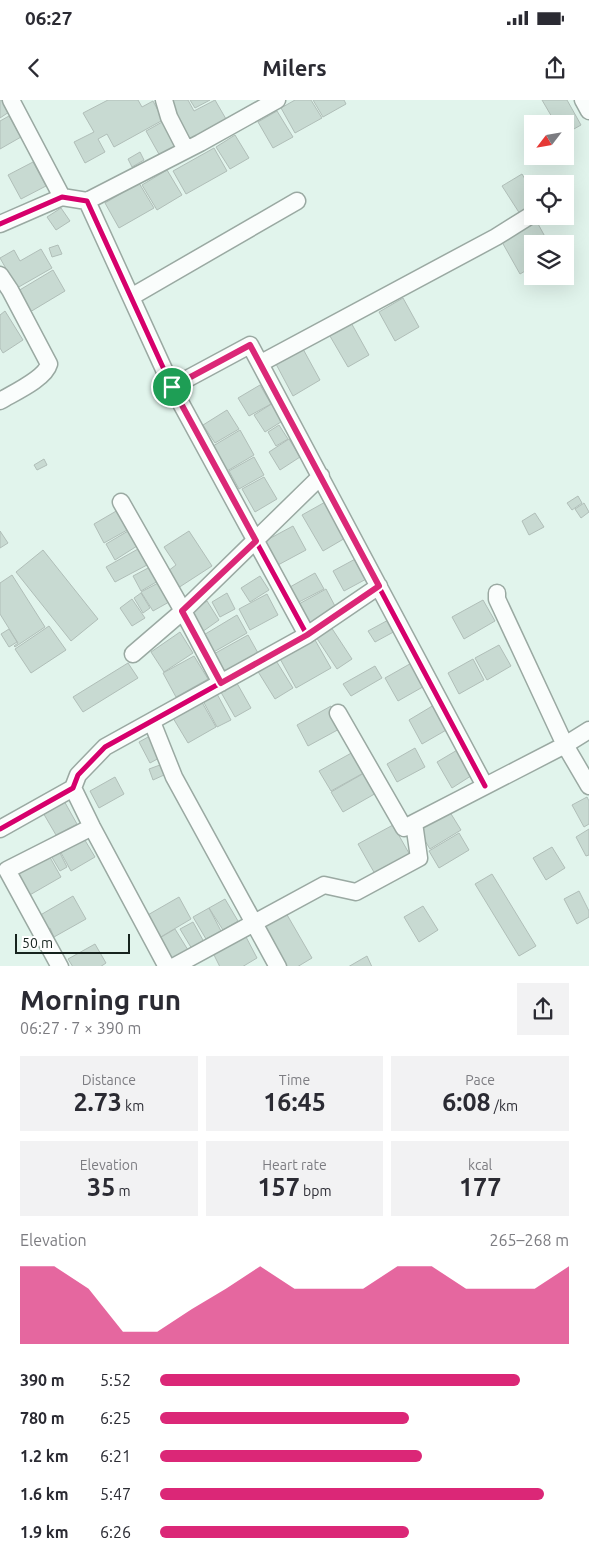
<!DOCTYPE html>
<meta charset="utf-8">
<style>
:root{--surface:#fff;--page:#f2f2f3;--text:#2b2b33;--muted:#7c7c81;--accent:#db2777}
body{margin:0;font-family:Ubuntu,sans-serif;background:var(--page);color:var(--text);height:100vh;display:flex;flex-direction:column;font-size:19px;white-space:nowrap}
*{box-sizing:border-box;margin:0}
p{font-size:16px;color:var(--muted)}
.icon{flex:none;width:28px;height:28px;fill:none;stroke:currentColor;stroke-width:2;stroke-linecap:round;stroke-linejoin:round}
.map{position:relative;height:866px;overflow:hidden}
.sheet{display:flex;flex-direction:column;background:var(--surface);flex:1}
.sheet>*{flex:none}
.needle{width:32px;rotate:239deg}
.tools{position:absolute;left:524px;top:15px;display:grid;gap:10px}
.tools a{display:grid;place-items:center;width:50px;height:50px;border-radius:0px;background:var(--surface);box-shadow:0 5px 20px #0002;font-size:25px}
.scale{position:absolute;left:15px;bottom:12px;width:115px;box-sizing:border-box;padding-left:5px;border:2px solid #16231e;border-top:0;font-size:14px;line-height:18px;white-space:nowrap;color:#16231e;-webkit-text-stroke:4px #fff;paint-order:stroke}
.pin{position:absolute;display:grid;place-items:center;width:42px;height:42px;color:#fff;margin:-21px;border:2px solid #fff;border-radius:50%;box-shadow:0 1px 5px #0007}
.round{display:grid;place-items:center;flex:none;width:52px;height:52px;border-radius:0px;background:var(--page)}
.overview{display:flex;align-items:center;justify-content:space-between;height:85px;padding:0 20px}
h1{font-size:28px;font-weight:700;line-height:38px}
.figures{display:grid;grid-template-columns:repeat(3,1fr);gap:8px;height:85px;padding:5px 20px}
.figures div{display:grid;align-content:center;border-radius:0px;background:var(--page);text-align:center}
.figures b{font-size:25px;font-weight:700}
.figures small{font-size:14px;font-weight:400}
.figures p{font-size:14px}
.chart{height:140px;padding:10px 20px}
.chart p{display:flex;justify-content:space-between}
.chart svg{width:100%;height:90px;margin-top:5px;fill:var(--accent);opacity:.7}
ul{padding:0 20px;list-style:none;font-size:16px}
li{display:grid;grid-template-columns:80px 60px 1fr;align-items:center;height:38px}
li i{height:12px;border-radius:6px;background:var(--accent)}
.status{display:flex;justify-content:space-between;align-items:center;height:35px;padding:0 25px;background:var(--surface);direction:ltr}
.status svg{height:14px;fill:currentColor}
header{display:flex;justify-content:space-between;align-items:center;height:65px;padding:0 20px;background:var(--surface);font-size:22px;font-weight:700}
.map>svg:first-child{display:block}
.building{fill:#c8dad2;stroke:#b0beb8}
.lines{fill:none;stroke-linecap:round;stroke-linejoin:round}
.minor-casing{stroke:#9aa9a2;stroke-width:19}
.minor{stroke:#fafdfc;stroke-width:16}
.cycleway-casing{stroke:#fff;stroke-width:8}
.cycleway{stroke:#d6006c;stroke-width:5}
.route-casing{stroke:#fff;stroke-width:10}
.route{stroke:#db2777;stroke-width:6}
</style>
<div class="status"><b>06:27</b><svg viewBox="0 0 49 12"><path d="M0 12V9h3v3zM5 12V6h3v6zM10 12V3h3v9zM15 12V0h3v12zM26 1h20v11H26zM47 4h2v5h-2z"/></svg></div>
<header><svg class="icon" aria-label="back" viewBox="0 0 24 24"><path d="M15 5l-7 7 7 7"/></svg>Milers<svg class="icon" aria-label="share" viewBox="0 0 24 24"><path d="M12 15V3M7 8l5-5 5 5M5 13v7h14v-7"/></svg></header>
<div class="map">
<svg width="589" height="867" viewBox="0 0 589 867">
<rect width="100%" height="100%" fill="#e1f4ec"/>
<path class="building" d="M0 0H2L9 12 0 18Z
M108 0H138L142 7 153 1 163 20 114 47 107 34 98 39 105 52 85 63 74 42 94 32 83 13Z
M168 0H188L194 11 215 0 226 19 189 40Z
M190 0H210L195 8Z
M295 0H311L322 18 295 33 281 8Z
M313 0H344L346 4 323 17Z
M542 0H567L581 25 565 34V24H556Z
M277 11 293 37 273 48 258 22Z
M9 16 21 37 0 49V21Z
M164 21 179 46 160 56 146 31Z
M235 35 249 58 230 69 216 47Z
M214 48 227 71 186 94 173 71Z
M140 52 144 60 132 67 128 59Z
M33 62 46 86 21 99 8 75Z
M167 70 182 95 157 110 142 85Z
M522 74 532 91V106L520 114 502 86Z
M139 83 154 108 119 128 105 103Z
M61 108 70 121 56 130 47 117Z
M537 122 549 144H532V167L520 174 502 142Z
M58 145 62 154 52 157 49 148Z
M41 149 52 168 17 188 0 158 14 150 20 161Z
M53 170 65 191 30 212 18 191Z
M403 198 419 227 395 241 379 212Z
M5 211 23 240 3 253 0 248V215Z
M349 219 369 255 348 267 327 231Z
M303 249 320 280 293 296 276 264Z
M260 285 271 304 249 316 238 298Z
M273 303 284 320 265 332 254 315Z
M227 310 239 329 215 343 203 325Z
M279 325 288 339 276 346 268 332Z
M240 330 254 355 227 371 213 346Z
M289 339 300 357 280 370 269 352Z
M254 357 264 375 239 389 229 371Z
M44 359 47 365 37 370 34 365Z
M264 377 277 399 255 412 242 389Z
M578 396 582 403 572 410 567 403Z
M327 401 347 437 323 451 302 415Z
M584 403 589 412 581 418 575 409Z
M118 410 129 429 104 443 94 424Z
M535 413 544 427 529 435 522 421Z
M293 426 306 450 278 465 265 441Z
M0 431 8 443 0 448Z
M128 431 137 446 115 460 106 444Z
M189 431 212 466 178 488 168 471 176 465 164 447Z
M138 449 147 465 115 482 106 467Z
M43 450 98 519 71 541 16 472Z
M359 457 370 477 344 491 333 471Z
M150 467 158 481 141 491 133 476Z
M315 473 324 489 299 502 290 487Z
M12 475 45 527 15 547 14 546 18 543 0 514V483Z
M260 476 269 490 250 502 241 488Z
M158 483 169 502 153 511 141 492Z
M326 489 336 508 309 523 299 504Z
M141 493 150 508 143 513 134 498Z
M227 493 235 509 220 517 212 502Z
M267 494 278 515 250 530 239 509Z
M132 499 145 518 132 526 120 508Z
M483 500 495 521 464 539 452 517Z
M207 501 219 520 202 532 189 512Z
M237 515 247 533 212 553 202 536Z
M392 518 399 529 375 542 368 531Z
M49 526 66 550 31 573 15 549Z
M331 527 352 559 337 569 316 537Z
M9 529 17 542 9 547 1 534Z
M180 532 193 553 164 572 151 552Z
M248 535 258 553 223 573 212 555Z
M315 540 331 568 296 588 278 555 293 547 295 551Z
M499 545 511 566 487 580 475 558Z
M194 556 208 579 176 597 163 573Z
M275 559 293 588 275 599 257 570Z
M473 559 484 580 459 594 448 573Z
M415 561 428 584 398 601 385 578Z
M128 563 138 578 83 612 73 597Z
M375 566 382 578 351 596 343 584Z
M234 578 251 608 235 617 218 587Z
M216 592 231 620 217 627 202 599Z
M199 597 216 627 188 643 170 613Z
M434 605 448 629 422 644 409 620Z
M331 606 343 627 308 646 297 625Z
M150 636 161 657 150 663 139 642Z
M415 648 425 667 397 682 387 664Z
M459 649 474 674 452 688 437 662Z
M355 651 367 671 331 691 319 671Z
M160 665 164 675 153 680 149 669Z
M366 672 378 692 343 712 331 692Z
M115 677 124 694 99 708 90 691Z
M587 697 589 701V724L584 727 572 705Z
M63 699 77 724 56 735 42 711Z
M448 709 461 730 430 749 417 728Z
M393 725 410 755 375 774 358 744Z
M589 729V755L586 756 576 737Z
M459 733 469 750 439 768 429 751Z
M83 737 95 757 71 771 60 751Z
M552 747 565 768 546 780 533 758Z
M58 749 67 767 60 771 50 754Z
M47 752 61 777 28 796 14 772Z
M492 774 536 846 519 856 475 784Z
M579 791 589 811V817L577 824 564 799Z
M73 796 86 819 54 837 50 828 45 831 37 817Z
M179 797 191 819 159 838 146 816Z
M225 799 238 821 223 830 209 808Z
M423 806 438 830 419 842 404 817Z
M209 808 221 831 206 839 193 817Z
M286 813 312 858 297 867H285L262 827Z
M193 822 204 842 192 849 180 829Z
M175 829 188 850 171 860 158 839Z
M245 835 257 858 242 867H220L213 853Z
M95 844 106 863 100 867H73L68 859Z
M367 856 372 867H348Z"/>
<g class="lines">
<defs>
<path id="minor" d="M11 0 62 97
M164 0 169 17 186 50
M583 0 589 11
M87 101 200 43 277 0
M0 124 62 97 87 101 172 287 250 245 485 686
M0 175 10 190 49 264C45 279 13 293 0 301
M131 197 297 101
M261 263 496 137 528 117
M121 402 183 511 133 554
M497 493V499L565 645 589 686
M307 535 379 486
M221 583 183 511 321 376
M338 613 404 728 565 645 589 630
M152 622 174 677 278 867
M73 688 92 727 167 867
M0 729 73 688 78 675 105 647 307 535 172 287
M60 867 7 770 92 727
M173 867 324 785 356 792 419 758 414 723"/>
</defs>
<use href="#minor" class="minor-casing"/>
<use href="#minor" class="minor"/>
<defs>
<path id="cycleway" d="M0 124 62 97 87 101 172 287 250 245 485 686
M0 729 73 688 78 675 105 647 307 535 172 287"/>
</defs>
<use href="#cycleway" class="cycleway-casing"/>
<use href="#cycleway" class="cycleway"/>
</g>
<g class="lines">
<defs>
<path id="route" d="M250 245 379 486 307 535 221 583 182 511 256 441 172 287Z"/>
</defs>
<use href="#route" class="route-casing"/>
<use href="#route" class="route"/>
</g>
</svg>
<div class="tools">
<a><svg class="needle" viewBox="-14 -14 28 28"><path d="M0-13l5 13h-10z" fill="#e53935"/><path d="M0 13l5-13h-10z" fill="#7c7c81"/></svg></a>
<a><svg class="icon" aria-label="locate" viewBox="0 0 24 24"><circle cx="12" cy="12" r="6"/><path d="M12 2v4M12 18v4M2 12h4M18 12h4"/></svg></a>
<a><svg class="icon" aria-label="layers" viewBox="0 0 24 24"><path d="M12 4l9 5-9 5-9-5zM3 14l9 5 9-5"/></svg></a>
</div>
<div class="scale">50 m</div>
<div class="pin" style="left:172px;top:287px;background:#1e9e55"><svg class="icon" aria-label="arrive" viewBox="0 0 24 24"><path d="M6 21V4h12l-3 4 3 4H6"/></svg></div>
</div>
<section class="sheet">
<div class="overview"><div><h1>Morning run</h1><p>06:27 · 7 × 390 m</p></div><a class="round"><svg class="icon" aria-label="share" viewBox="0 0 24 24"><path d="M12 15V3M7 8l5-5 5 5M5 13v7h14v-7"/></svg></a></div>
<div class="figures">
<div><p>Distance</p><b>2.73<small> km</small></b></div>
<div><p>Time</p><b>16:45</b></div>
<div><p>Pace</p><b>6:08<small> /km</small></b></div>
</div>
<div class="figures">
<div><p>Elevation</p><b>35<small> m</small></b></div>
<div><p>Heart rate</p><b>157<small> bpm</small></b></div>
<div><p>kcal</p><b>177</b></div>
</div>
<div class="chart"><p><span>Elevation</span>265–268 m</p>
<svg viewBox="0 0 160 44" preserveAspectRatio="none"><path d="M0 44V6L10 6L20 17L30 38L40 38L50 27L60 17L70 6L80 17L90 17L100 17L110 6L120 6L130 17L140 17L150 17L160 6V44z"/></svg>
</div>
<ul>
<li><b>390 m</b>5:52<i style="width:88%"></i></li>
<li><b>780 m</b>6:25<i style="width:61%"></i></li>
<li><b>1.2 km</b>6:21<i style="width:64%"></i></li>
<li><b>1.6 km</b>5:47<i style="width:94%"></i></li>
<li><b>1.9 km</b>6:26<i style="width:61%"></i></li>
</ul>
</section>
